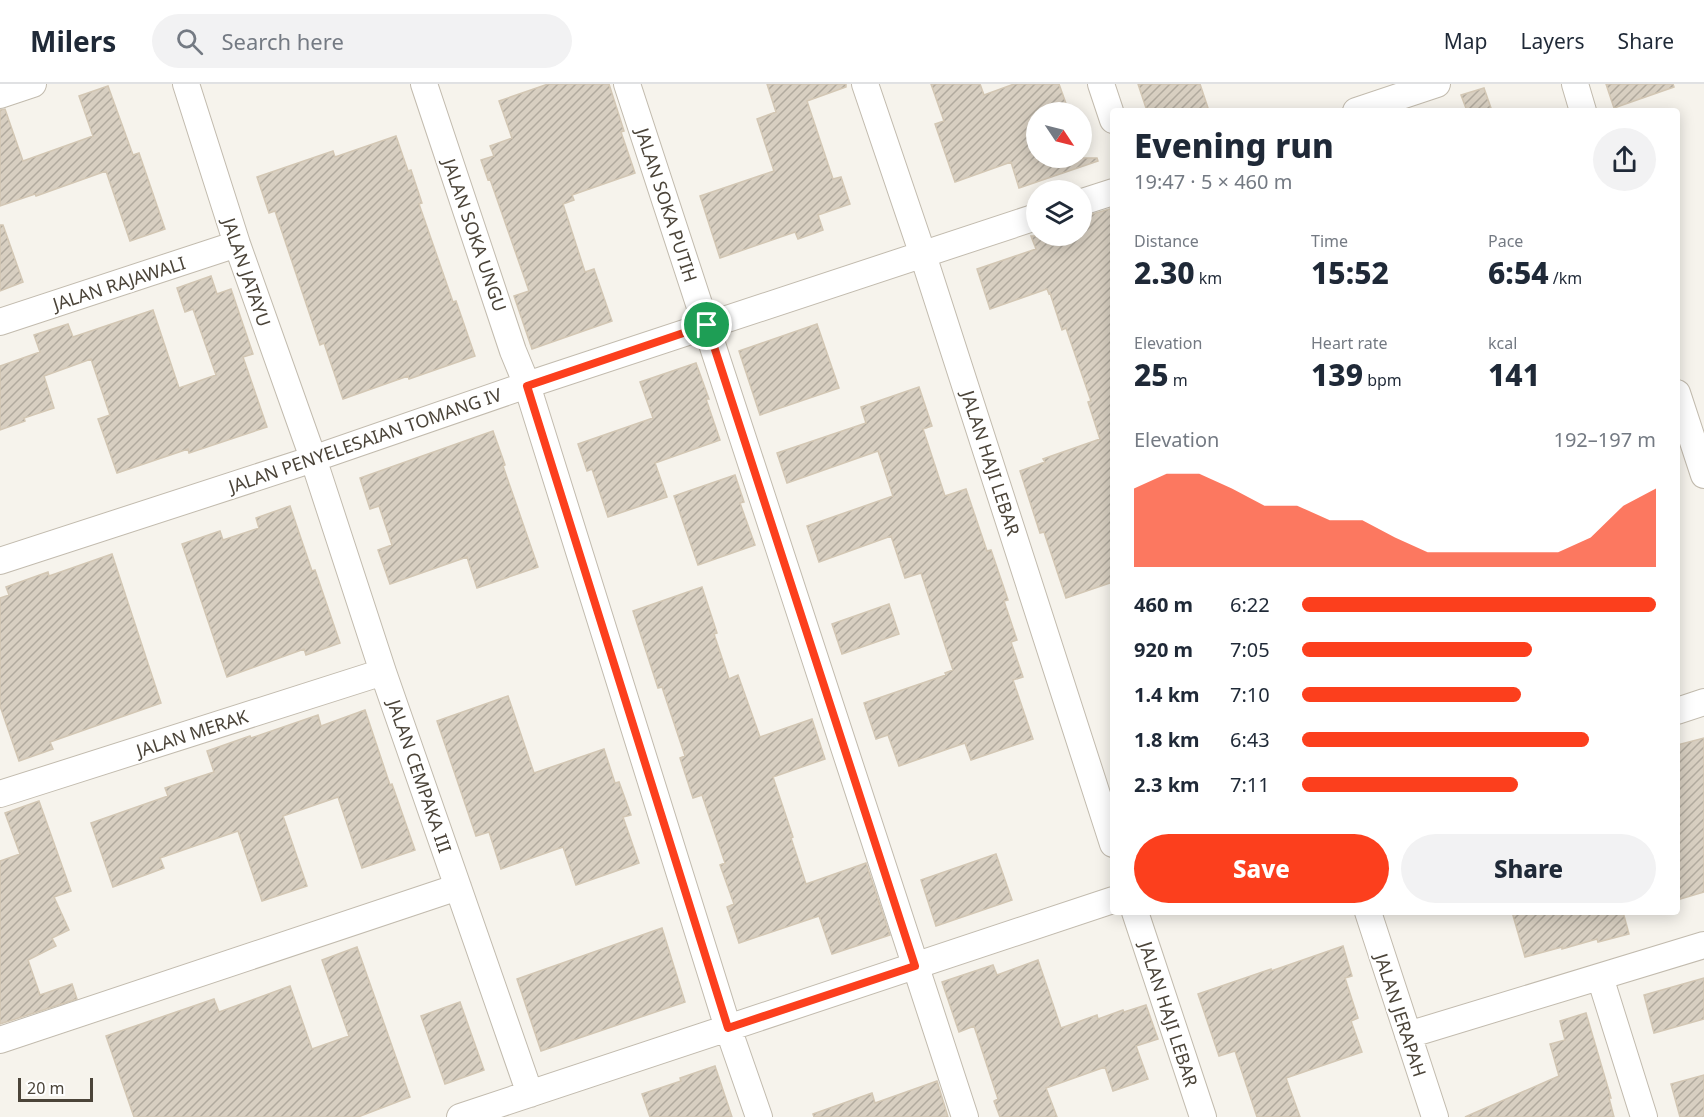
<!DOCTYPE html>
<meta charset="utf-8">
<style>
:root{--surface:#fff;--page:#f2f2f3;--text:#1f2937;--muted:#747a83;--line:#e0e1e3;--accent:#fc3f1d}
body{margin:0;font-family:"Noto Sans",sans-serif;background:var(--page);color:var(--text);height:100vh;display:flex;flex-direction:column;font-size:22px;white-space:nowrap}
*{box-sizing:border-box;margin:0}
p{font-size:20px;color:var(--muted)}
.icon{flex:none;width:33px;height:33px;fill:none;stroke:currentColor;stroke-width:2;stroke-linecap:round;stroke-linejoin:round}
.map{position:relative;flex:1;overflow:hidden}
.sheet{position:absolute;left:1110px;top:24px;width:570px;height:807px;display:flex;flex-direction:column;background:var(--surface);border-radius:6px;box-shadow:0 3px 15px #0003}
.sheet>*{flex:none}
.needle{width:39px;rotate:125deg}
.fabs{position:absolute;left:1026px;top:18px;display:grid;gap:12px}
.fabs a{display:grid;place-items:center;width:66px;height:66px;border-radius:50%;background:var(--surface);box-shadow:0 3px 15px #0003;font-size:30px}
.scale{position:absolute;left:18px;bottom:15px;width:75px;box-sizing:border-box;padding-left:6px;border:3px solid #4b4439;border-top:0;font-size:16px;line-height:21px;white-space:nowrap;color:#4b4439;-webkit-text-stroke:4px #fff;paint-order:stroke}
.pin{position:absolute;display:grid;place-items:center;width:51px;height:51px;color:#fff;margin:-26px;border:3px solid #fff;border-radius:50%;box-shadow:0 2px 6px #0007}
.round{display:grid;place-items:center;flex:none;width:63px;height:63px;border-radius:32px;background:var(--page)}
.head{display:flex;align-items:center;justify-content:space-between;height:102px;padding:0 24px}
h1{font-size:33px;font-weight:800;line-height:45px}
.figures{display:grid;grid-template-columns:repeat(3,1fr);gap:9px;height:102px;padding:6px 24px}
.figures div{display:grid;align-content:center}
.figures b{font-size:30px;font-weight:800}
.figures small{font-size:16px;font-weight:400}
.figures p{font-size:16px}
.chart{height:168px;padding:12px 24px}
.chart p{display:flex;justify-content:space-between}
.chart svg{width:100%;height:108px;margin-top:6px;fill:var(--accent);opacity:.7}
.button{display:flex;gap:12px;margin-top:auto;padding:12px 24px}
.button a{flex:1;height:69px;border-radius:36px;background:var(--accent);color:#fff;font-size:24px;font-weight:800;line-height:69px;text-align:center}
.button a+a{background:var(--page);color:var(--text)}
ul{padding:0 24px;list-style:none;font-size:20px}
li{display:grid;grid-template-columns:96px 72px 1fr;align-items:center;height:45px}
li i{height:15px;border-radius:8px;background:var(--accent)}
header{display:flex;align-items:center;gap:36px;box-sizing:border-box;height:84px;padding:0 30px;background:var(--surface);border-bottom:2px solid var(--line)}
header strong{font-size:28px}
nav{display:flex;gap:33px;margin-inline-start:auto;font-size:21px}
.search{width:420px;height:54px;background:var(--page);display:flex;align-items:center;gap:15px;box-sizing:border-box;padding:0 21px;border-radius:33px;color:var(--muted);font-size:22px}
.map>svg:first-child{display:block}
.building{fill:url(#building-hatch);stroke:#d3c7b4;stroke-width:1.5}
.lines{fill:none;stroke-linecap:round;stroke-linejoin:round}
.minor-casing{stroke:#c2bbae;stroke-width:28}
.minor{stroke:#fff;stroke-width:26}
.route-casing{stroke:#fff;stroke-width:12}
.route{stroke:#fc3f1d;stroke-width:8}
.labels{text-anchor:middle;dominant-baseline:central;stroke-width:4.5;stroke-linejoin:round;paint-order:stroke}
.street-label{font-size:18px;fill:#4b4439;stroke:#fff}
</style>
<header>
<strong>Milers</strong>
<div class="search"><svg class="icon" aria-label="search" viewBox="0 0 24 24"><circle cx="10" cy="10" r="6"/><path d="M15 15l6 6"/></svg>Search here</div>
<nav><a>Map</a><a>Layers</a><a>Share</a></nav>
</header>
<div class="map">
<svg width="1704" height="1033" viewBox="0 0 1704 1033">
<defs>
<pattern id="building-hatch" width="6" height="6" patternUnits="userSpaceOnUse" patternTransform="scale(1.5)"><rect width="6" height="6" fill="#d8cfc1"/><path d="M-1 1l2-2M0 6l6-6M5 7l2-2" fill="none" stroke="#b1aa9e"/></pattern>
</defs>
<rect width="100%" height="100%" fill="#f6f3ec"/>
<path class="building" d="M548 0H609L624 47 621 48 635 89 572 111 574 116 563 120 585 188 594 185 612 237 532 265 514 212 529 207 490 95 488 96 481 76 494 72 490 62 512 54 499 17Z
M767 0H846V3L807 17 833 95 841 93 850 120 818 131 823 146 798 155 795 148 720 174 700 112 774 87 757 35 776 28Z
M931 0H980L984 11 1014 0H1059L1069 28H1036V74H1097L1098 77 1019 104 1011 78 955 98 935 40 944 37Z
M1138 0H1200L1209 27H1147Z
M1606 0H1673L1674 3 1614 24Z
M108 2 133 71 139 69 165 145 130 157 106 87 36 112 35 110 0 122V26L5 25 23 77 93 52 79 12Z
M1484 4 1492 27H1467L1461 11Z
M396 52 408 87 411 86 422 119 419 120 453 218 456 217 475 272 409 295 408 292 343 315 324 259 320 261 275 127 269 129 257 93 333 67 335 73Z
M1113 124V498L1066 514 1044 448 1040 449 1020 387 1045 378 1043 375 1100 355 1088 318 1091 317 1066 244 1062 246 1050 209 1049 210 1047 205 990 225 977 185 1036 165 1031 152H1082V133Z
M0 141H3L23 198 0 207Z
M211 192 217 210 231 205 253 270 243 273 267 343 189 369 188 365 117 389 98 335 110 331 91 275 44 292 54 324 24 334 25 337 0 346V282L40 268 34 251 68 240 73 253 153 226 179 304 216 291 193 225 185 228 177 204Z
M817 240 839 304 760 331 739 267Z
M696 279 709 315H706L720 356 655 379 667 413 608 433 592 385 587 387 578 360 653 334 640 298Z
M919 303 932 342 923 345 945 412 966 405 987 467 991 466 1008 516 1004 517 1017 556 1011 558 1023 593 1013 596 1033 655 971 676 965 659 899 682 888 651 876 655 864 619 946 591 945 589 953 586 921 489 905 494 891 452 819 478 807 442 893 412 878 367 787 399 777 369 866 339 861 323Z
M493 347 505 381 503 382 538 483 477 504 467 473 390 500 378 466 392 461 379 422 370 425 360 394Z
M735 391 744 418 740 419 755 461 698 481 674 412Z
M290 422 312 487 315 486 340 559 306 571 304 565 227 593 182 460 220 447 223 456 259 444 256 434Z
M112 470 161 619 50 658 53 665 19 677 0 622V514L9 511 6 503 48 488 49 492Z
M702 503 717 549 714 550 729 595 738 591 760 653 812 635 825 675 773 693 793 753 791 754 806 800 866 779 890 851 832 870 819 832 739 859 727 823 734 820 720 781 725 779 702 711 693 714 680 674 685 672 662 603 658 604 633 527Z
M889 520 899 550 842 570 832 540Z
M508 612 534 689 604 665 615 699 619 698 631 731 623 733 639 779 576 801 563 763 501 785 489 748 476 752 437 637Z
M365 626 390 701 392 700 415 766 362 784 338 713 283 732 307 802 262 817 238 747 160 774 164 784 113 803 91 739 168 712 165 704 214 688 207 667 250 652 251 654 318 631 321 642Z
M1704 654V808L1677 816V661Z
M39 717 71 807 54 813 69 846 52 854 56 862 28 876 40 911 72 900 77 915 0 940V777L20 770 5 729Z
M996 770 1012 816 936 842 921 796Z
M1512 828H1623L1629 850 1598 858 1597 855 1562 865V863L1525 873Z
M662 844 685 918 541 967 517 895Z
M1343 862 1352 892 1345 894 1358 934 1351 937 1362 968 1286 994 1300 1033H1257L1235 967 1219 972 1198 910 1271 885V887Z
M357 863 410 1013 358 1033H134L106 952 214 915 219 928 290 902 312 965 349 952 322 876Z
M1038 876 1061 944 1097 931 1098 935 1123 926 1124 928 1146 921 1158 955 1136 962 1148 995 1113 1007 1105 983 1046 1004 1057 1033H1000L994 1017 998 1015 974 942 959 948 942 898 993 881 997 891Z
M1704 894V935L1654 949 1644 911Z
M460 918 484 986 445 1000 421 932Z
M1586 929 1611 1014H1609L1614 1033H1465L1559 992 1550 960 1565 956 1560 937Z
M715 982 732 1033H650L642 1010 681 997 680 994Z
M1704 991V1033H1680L1671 1000Z
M937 997 948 1033H814L813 1030 872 1009 875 1019Z"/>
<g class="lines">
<defs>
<path id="minor" d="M186 0 237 160 313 374 383 588 530 1010
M424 0 513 267 527 301 728 944 759 1033
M627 0 965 1033
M865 0 923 171 1113 760
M1101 0 1113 36
M1575 0 1583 27
M0 11 33 0
M1356 27 1437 0
M1082 118 1113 108
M0 238 237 160
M1677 309 1704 391
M0 477 298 380 527 301 1036 133
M1677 627 1704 618
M0 710 383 588
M1135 828 1203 1033
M1368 828 1435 1033
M1600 893 1644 1033
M1408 951 1704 861
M0 956 458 803
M460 1033 1113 816"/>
</defs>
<use href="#minor" class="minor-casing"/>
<use href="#minor" class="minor"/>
</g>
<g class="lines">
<defs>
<path id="route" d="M707 241 915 882 728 944 527 302Z"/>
</defs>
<use href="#route" class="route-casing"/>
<use href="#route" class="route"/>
</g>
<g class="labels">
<g class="street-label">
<text transform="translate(667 121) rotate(72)">JALAN SOKA PUTIH</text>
<text transform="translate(475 151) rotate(71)">JALAN SOKA UNGU</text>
<text transform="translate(247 188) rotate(71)">JALAN JATAYU</text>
<text transform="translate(119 199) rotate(-18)">JALAN RAJAWALI</text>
<text transform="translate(365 356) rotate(-19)">JALAN PENYELESAIAN TOMANG IV</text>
<text transform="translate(991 379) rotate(72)">JALAN HAJI LEBAR</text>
<text transform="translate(192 649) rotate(-18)">JALAN MERAK</text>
<text transform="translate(420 692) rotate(71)">JALAN CEMPAKA III</text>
<text transform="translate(1169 930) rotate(72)">JALAN HAJI LEBAR</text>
<text transform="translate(1401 931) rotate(72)">JALAN JERAPAH</text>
</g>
</g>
</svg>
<div class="fabs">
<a><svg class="needle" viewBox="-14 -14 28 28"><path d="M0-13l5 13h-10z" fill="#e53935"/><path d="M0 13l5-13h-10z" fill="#747a83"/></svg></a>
<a><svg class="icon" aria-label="layers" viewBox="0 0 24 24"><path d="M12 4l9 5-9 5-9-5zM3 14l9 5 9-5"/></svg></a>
</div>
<div class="scale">20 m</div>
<div class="pin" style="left:707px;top:241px;background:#1e9e55"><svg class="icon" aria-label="arrive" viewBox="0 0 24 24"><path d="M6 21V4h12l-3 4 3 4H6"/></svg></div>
<section class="sheet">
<div class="head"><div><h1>Evening run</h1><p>19:47 · 5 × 460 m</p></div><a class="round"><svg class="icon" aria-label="share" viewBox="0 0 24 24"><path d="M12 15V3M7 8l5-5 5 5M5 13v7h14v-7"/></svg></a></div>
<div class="figures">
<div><p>Distance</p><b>2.30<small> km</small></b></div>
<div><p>Time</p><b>15:52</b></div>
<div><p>Pace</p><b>6:54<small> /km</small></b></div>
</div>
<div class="figures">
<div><p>Elevation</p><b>25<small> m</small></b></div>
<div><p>Heart rate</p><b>139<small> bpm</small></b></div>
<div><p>kcal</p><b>141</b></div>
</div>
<div class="chart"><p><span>Elevation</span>192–197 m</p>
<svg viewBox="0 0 160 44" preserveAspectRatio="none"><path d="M0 44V12L10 6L20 6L30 12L40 19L50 19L60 25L70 25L80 32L90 38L100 38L110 38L120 38L130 38L140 32L150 19L160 12V44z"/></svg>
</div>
<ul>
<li><b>460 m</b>6:22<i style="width:100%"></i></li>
<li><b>920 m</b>7:05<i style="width:65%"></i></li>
<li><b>1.4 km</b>7:10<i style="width:62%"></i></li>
<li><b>1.8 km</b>6:43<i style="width:81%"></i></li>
<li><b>2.3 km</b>7:11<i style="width:61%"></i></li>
</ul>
<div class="button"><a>Save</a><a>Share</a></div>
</section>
</div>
